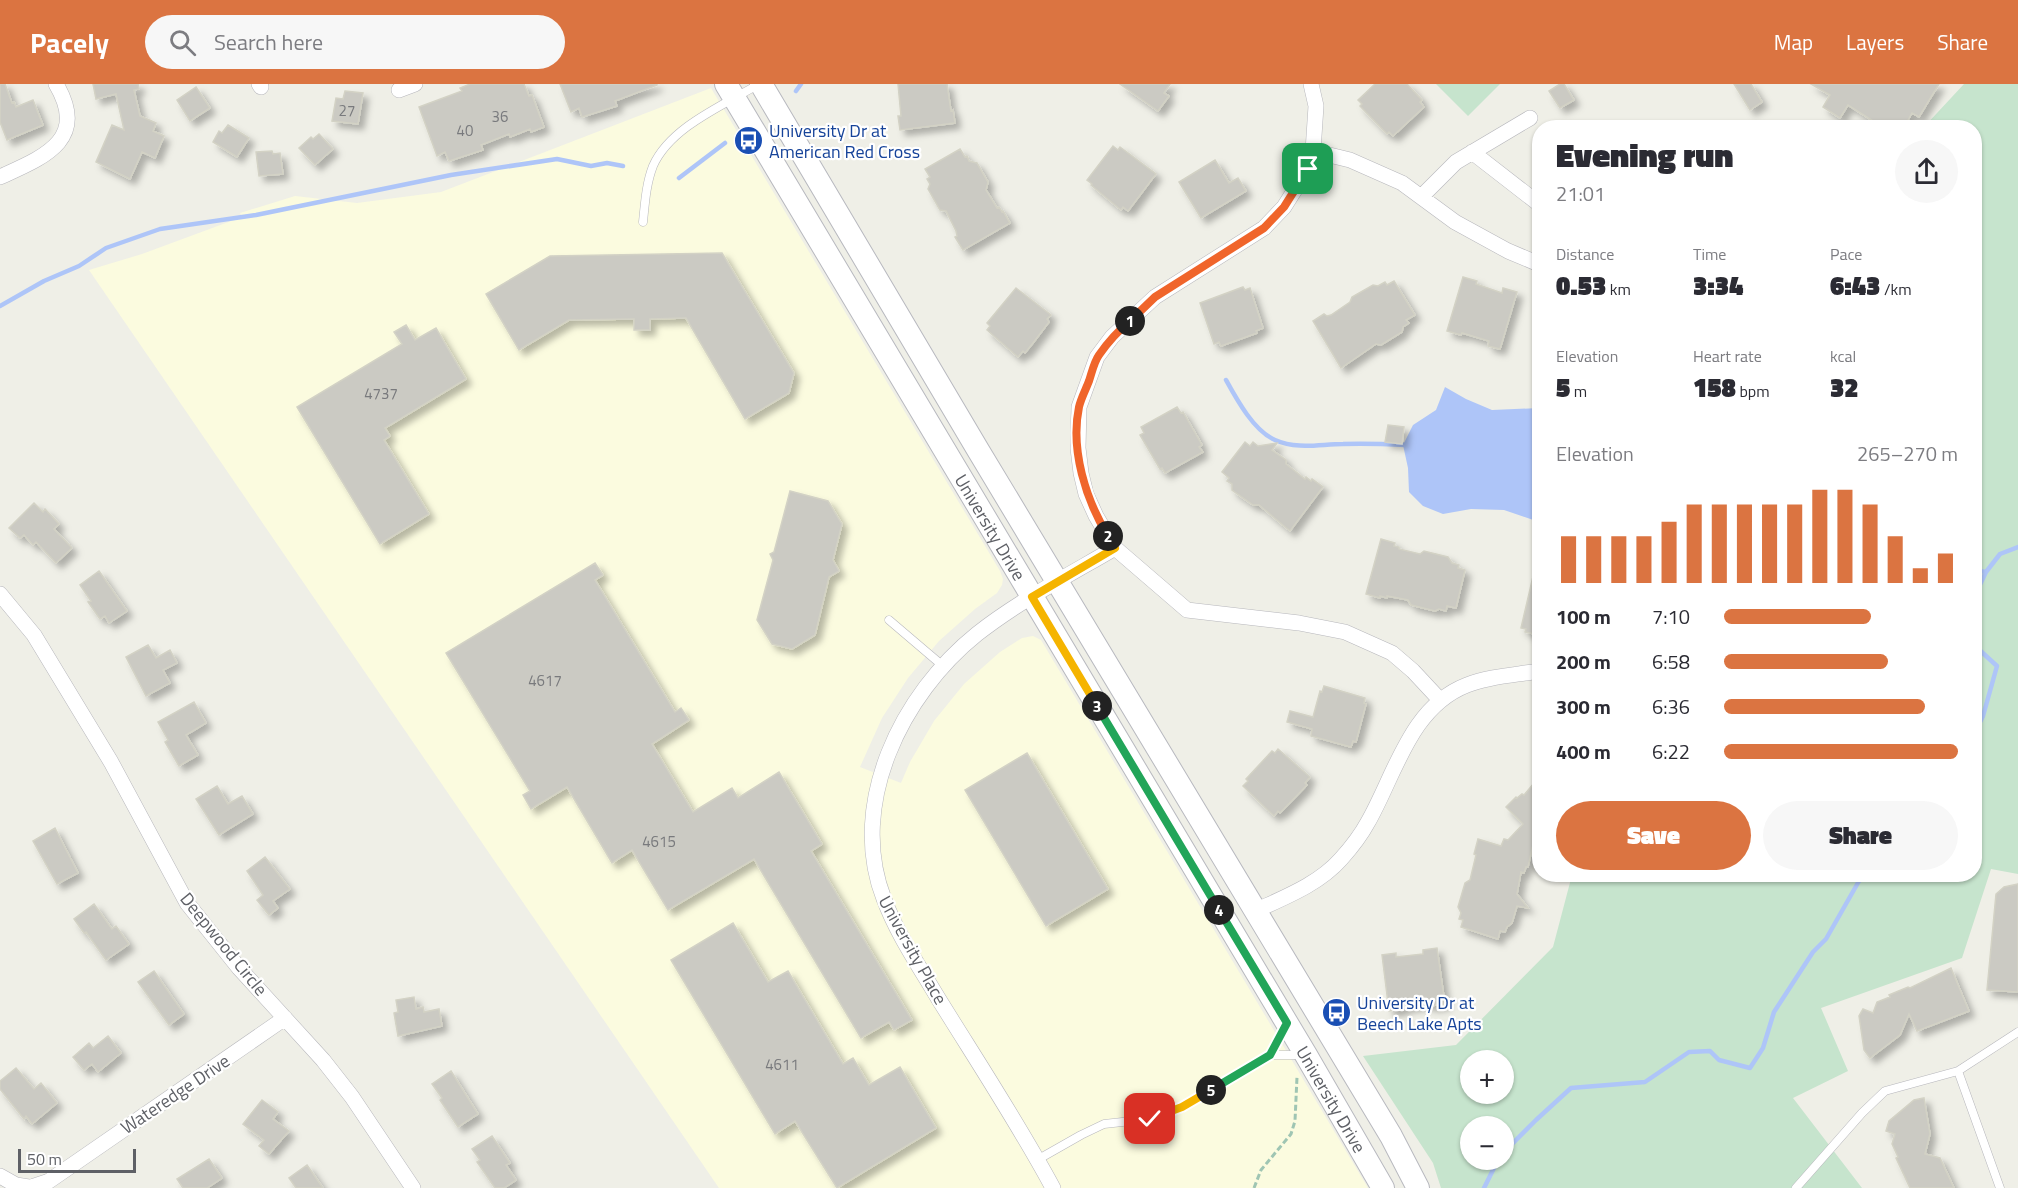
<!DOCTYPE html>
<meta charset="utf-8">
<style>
:root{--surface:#fff;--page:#f7f7f7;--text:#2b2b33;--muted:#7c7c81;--accent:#db7441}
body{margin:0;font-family:"Titillium Web",sans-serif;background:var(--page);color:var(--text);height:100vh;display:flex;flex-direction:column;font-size:22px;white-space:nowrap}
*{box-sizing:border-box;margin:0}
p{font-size:20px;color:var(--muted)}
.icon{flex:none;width:33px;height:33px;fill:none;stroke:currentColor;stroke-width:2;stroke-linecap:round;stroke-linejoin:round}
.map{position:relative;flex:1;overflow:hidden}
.panel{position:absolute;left:1532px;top:36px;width:450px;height:762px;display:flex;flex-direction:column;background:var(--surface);border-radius:24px;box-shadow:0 2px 4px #0004}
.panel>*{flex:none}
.fabs{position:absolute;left:1460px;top:966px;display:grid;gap:12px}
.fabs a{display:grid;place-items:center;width:54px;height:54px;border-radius:50%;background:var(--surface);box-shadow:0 2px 4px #0004;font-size:30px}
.scale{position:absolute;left:18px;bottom:15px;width:118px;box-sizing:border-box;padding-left:6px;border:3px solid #5e6066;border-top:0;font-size:16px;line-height:21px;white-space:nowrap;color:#5e6066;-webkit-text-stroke:4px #fff;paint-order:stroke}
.pin{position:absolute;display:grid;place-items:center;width:51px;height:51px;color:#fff;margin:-26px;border-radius:12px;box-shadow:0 3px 9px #0006}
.km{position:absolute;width:30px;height:30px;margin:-15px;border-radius:50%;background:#222;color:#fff;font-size:16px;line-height:30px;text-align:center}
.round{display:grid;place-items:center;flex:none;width:63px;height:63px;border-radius:32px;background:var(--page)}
.overview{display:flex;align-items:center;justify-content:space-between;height:102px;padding:0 24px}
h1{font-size:33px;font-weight:800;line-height:45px}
.stats{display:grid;grid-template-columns:repeat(3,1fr);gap:9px;height:102px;padding:6px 24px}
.stats div{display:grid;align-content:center}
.stats b{font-size:26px;font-weight:800}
.stats small{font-size:16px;font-weight:400}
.stats p{font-size:16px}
.chart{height:168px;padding:12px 24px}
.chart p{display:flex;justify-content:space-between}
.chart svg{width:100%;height:108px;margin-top:6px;stroke:var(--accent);stroke-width:6}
.button{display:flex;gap:12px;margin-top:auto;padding:12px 24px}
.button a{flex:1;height:69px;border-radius:36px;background:var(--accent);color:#fff;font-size:24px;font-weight:800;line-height:69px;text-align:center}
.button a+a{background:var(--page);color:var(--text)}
ul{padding:0 24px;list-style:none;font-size:20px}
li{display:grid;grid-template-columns:96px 72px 1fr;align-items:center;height:45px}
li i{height:15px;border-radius:8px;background:var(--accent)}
header{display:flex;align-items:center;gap:36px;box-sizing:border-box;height:84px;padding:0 30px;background:var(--accent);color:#fff}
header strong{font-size:28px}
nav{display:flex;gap:33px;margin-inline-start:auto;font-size:21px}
.search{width:420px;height:54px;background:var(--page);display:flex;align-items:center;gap:15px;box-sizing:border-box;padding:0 21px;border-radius:33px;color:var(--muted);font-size:22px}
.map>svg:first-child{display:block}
.commercial{fill:#fbfbdf}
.green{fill:#c6e4cd;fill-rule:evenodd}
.water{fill:#aec5f8}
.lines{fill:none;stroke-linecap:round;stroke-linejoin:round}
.stream{stroke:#aec5f8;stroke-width:4.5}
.building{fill:#cbcac3;stroke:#d3d2c5;stroke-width:1.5;filter:url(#shadow)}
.lane-casing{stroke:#b7b7bc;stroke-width:9}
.street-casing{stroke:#b7b7bc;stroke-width:16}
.secondary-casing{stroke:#b8b9bf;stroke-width:24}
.path{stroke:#9fc5b3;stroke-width:3;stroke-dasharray:6 3;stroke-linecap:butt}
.lane{stroke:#fff;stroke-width:8}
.street{stroke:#fff;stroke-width:15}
.secondary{stroke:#fff;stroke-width:22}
.split-1-casing{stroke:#fff;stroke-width:12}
.split-2-casing{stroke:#fff;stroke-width:12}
.split-3-casing{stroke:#fff;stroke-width:12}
.split-4-casing{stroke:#fff;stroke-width:12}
.split-5-casing{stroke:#fff;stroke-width:12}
.split-6-casing{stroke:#fff;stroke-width:12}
.split-1{stroke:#f0652b;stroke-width:8}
.split-2{stroke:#f0652b;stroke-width:8}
.split-3{stroke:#f5b400;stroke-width:8}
.split-4{stroke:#22a559;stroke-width:8}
.split-5{stroke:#22a559;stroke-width:8}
.split-6{stroke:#f5b400;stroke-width:8}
.labels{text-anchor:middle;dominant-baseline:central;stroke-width:4.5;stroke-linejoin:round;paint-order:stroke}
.number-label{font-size:15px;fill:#797a7d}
.transit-label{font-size:18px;fill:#164399;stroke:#fff;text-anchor:start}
.street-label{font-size:18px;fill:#5e6066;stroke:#fff}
</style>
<header>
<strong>Pacely</strong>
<div class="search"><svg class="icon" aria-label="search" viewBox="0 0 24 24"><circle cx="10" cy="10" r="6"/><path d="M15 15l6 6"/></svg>Search here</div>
<nav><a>Map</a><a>Layers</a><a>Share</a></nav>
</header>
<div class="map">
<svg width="2018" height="1104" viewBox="0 0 2018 1104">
<defs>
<filter id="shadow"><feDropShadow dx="5.5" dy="5.5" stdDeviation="3" flood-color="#0004"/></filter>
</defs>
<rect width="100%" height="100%" fill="#efefe7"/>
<path class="commercial" d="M711 4 1000 487 1003 495 1002 501 997 509 975 525 939 557 908 594 882 634 860 683 901 699 910 678 934 637 964 600 1000 568 1022 554 1033 552 1041 556 1368 1104H719L89 186 142 170 242 133 240 129 295 112 357 119 441 108Z"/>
<path class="green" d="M1436 0H1500L1468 32Z
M1964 0H2018V790L1991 785 1962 874 1821 924 1848 987 1793 1014 1862 1104H1441L1433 1079 1363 972 1456 961 1553 863 1572 791 1974 790V44L1924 43ZM1470 976H1503V1010H1470ZM1470 1042H1503V1076H1470Z"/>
<path class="water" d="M1445 303 1466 315 1492 326 1539 324V438L1504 426 1471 425 1443 430 1423 422 1409 408 1408 384 1403 361 1413 341 1436 326Z"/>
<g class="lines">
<path class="stream" d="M796 7 801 0
M679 94 725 59
M0 222 44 197 79 182 106 164 160 145 256 131 451 91 557 75 591 82 607 79 623 82
M1226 296C1237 316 1254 347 1275 356 1298 366 1320 360 1343 360 1365 359 1386 360 1408 361
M1974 486 1986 488
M1974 513 1986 488 2000 470 2018 463
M1974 561 1997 582 1983 632 1974 650
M1503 1069 1536 1036 1571 1004 1645 998 1689 968 1710 967 1719 976 1750 984 1763 964 1774 928 1813 868 1826 855 1859 797 1869 790
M1484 1104 1498 1076"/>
</g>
<path class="building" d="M0 0H5L12 19 14 18 16 23 33 16 43 41 7 56 0 38Z
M93 0H138L139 5 134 6 140 32 156 39 153 47 164 52 155 74 142 68 130 95 96 78 112 41 124 46 116 10 96 15Z
M470 0H524L529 12 532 11 544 43 531 48 530 45 510 53 509 50 481 61 483 66 449 77 445 68 437 72 419 23 462 7 460 4Z
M560 0H657V1L615 17 617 22 582 33 579 24 571 28Z
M898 0H947L951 27 953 26 955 39 900 46 898 32H901Z
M1120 0H1170L1164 9 1169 12 1158 27Z
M1375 0H1407L1422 16 1420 18 1424 23 1393 52 1389 48 1387 50 1360 22 1362 20 1358 16Z
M1560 0H1564L1574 16 1560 24 1549 7Z
M1734 0H1751L1762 18 1750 26Z
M1811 0H1939L1919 33 1912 29 1906 40 1902 37 1898 44H1884L1848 21 1840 34 1823 23 1830 11Z
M196 3 210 24 190 37 177 16Z
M345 7 363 9 358 40 332 37 336 14 343 15Z
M228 41 249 54 237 73 213 58 219 47 222 49Z
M319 50 333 65 315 81 299 64 311 53 313 55Z
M1113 62 1118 66 1120 63 1156 90 1128 127 1123 123 1121 126 1091 101 1092 100 1087 96Z
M960 65 965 73 967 72 969 77 977 79 988 98 986 106 997 124 999 123 1002 128 1003 127 1010 139 963 166 955 153 957 152 956 147 946 127 940 126 928 105 930 100 927 95 930 93 925 85Z
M272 67 273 70 280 69 283 90 259 92 256 68Z
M1215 76 1229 99 1238 94 1246 107 1201 134 1179 98Z
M722 169 794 289 789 309 745 335 686 234 650 235V246H634V235L569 236 519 266 486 210 550 172Z
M1463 193 1477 197 1476 200 1502 209 1503 204 1517 208 1500 265 1488 262 1489 257 1462 249 1461 251 1447 247Z
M1394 197 1415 231 1406 236 1409 239 1403 243 1402 248 1381 261 1376 260 1341 284 1313 237 1324 230 1327 232 1331 231 1350 218 1352 213 1373 201 1378 202 1385 198 1387 201Z
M1243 203 1245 206 1250 204 1263 244 1256 247 1257 249 1221 262 1219 258 1214 260 1200 219Z
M1016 204 1051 231 1047 235 1049 238 1033 259 1025 269 1023 267 1018 273 987 246 990 242 987 239Z
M406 241 415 256 436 244 466 295 385 344 390 352 384 356 429 430 380 460 297 323 402 260 394 248Z
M1177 323 1181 329 1183 328 1202 361 1199 363 1203 368 1165 389 1162 384 1160 385 1140 351 1144 349 1141 343Z
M1388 341 1404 343 1402 360 1385 358Z
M1245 358 1250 362 1253 358 1258 362 1277 359 1272 366 1286 376V380L1305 395 1306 393 1311 397 1312 395 1323 403 1290 447 1259 421H1253L1232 406V400L1227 397 1229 394 1222 388Z
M790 407 828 417 842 440 833 476 839 487 829 493 815 551 792 565 772 560 757 536 773 476 770 470 774 468Z
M34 419 43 428 45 425 59 440 54 445 72 464 56 479 36 458 33 461 24 451 20 454 9 444Z
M1381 455 1395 459 1394 462 1399 463V465L1420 470 1424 467 1448 473 1452 479 1459 481 1458 484 1465 486 1456 524 1447 522 1446 527 1439 525 1435 527 1411 521 1408 516 1387 512V514L1380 512V514L1366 510Z
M595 479 603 491 595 496 675 628 681 624 689 636 652 660 693 728 732 704 738 714 779 688 822 760 811 767 912 936 894 946 889 938 861 954 754 775 668 826 632 766 612 779 567 703 531 725 523 711 530 707 446 569Z
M99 487 127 527 109 539 105 532 100 535 88 518 91 517 80 501Z
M1534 488H1539V551L1525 548 1526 545 1521 544Z
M148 561 156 574 170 566 177 579 163 586 170 599 146 612 126 573Z
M1324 602 1365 614 1364 619 1366 620 1356 658 1353 657 1351 663 1311 652 1312 645 1287 638 1290 627 1313 633 1320 607 1322 608Z
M194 618 206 639 186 651 198 671 179 682 165 658 168 656 158 638Z
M1278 665 1310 693 1305 699 1307 701 1280 729 1278 727 1274 732 1243 702 1248 697 1246 695 1272 667 1275 669Z
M1027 669 1108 805 1046 842 965 706Z
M1539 693V756L1535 752 1528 783H1526L1524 789 1521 788 1517 810 1528 824 1517 822 1512 839 1507 843 1505 848 1500 847 1498 855 1461 843 1463 836 1459 835 1461 829 1458 823 1465 799 1470 796 1476 771 1474 770 1478 755 1501 762 1504 755 1508 756 1523 740 1506 723 1516 713 1517 714 1522 710 1524 711Z
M217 702 228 720 242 712 253 730 219 751 196 715Z
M55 744 78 789 57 800 33 757Z
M265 773 290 805 273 817 278 824 269 831 257 816 263 811 247 787Z
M2018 800V908L1987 906 1996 810 2004 803Z
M94 820 112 845 116 842 129 860 106 876 86 848 84 849 74 835Z
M733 839 768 898 788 887 843 980 853 974 869 1001 900 983 936 1044 837 1104 795 1037 775 1050 671 876Z
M1437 864 1445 920 1430 922V919L1402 923 1403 925 1389 927 1382 871 1396 869V873L1423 870V866Z
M1951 884 1969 927 1917 947 1909 930 1900 951 1870 974 1864 966 1859 932 1863 925 1873 929 1877 918 1890 913 1889 911 1908 903 1910 904Z
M154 887 184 930 169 941 138 898Z
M414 913 416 925 423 923 424 928 439 925 442 942 398 952 394 929 398 928 396 916Z
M108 952 121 969 98 988 92 980 84 986 73 973 89 959 93 964Z
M16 984 34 1005 41 999 57 1019 32 1040 26 1032 24 1035 0 1005V997Z
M451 987 478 1030 458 1043 440 1016 442 1014 432 1000Z
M1924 1014 1930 1050 1925 1070 1940 1074 1954 1104H1910L1896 1074 1898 1073 1892 1060 1895 1050 1886 1047 1889 1037 1914 1016Z
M262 1016 278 1028 273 1035 289 1047 269 1070 259 1062 264 1056 243 1040Z
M492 1052 510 1079 506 1081 516 1096 504 1104H495L477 1078 480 1076 472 1065Z
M209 1075 222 1094 207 1104H183L177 1095Z
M307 1081 323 1104H296L289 1094Z"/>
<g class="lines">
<defs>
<path id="lane" d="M643 138C645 119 646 100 653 82 670 43 724 21 759 0
M889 536 943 582
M1271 971 1285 943
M1037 1076 1081 1051 1104 1040 1150 1035 1182 1024 1271 971H1301
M1796 1104 1862 1029 1885 1007 1958 987
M2000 1104 1958 987 2018 948"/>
<path id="street" d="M259 0 261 3
M1311 0 1316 22 1313 67 1308 85 1284 123 1264 144 1155 213 1112 253 1097 273 1079 323 1078 364 1081 389 1086 410 1096 432 1115 464 1187 526 1299 539 1345 548 1392 569 1413 587 1440 616
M399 6 415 0
M1313 67 1350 76 1402 99 1455 138 1508 167 1539 180
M1472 68 1539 120
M0 93C44 73 89 56 56 0
M1422 112 1456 78 1530 34
M0 510 34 551 111 678 187 819 239 884 323 976 352 1013 413 1104
M1255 827C1285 813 1319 800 1341 775 1350 765 1361 751 1368 738 1395 691 1410 623 1467 601 1490 592 1515 591 1539 587
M0 1092 16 1101 35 1104
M34 1102 49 1097 285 934
M1053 1104C1018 1039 977 977 938 914 919 882 897 850 884 815 847 720 902 610 977 550 1019 517 1069 491 1115 464"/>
<g id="secondary">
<path id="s1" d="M726 0 1306 971 1383 1104"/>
<path d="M761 0 978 366 1391 1052 1418 1104"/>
</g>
</defs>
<use href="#lane" class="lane-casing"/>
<use href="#street" class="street-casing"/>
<use href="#secondary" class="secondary-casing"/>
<path class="path" d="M1254 1104 1261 1086 1291 1050 1295 1037 1297 993"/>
<use href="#lane" class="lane"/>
<use href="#street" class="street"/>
<use href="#secondary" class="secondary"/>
</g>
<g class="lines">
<defs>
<path id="split-1" d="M1130 237 1155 213 1264 144 1284 123 1308 85"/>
<path id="split-2" d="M1108 452C1086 416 1070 366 1079 323 1081 314 1086 305 1089 297 1092 288 1094 278 1099 271 1108 258 1118 247 1130 237"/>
<path id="split-3" d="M1097 622 1032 513 1115 464 1108 452"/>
<path id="split-4" d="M1097 622 1219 826"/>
<path id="split-5" d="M1211 1006 1270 971 1287 939 1219 826"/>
<path id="split-6" d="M1150 1035 1182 1023 1211 1006"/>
</defs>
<use href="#split-1" class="split-1-casing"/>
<use href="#split-2" class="split-2-casing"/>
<use href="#split-3" class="split-3-casing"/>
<use href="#split-4" class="split-4-casing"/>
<use href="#split-5" class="split-5-casing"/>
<use href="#split-6" class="split-6-casing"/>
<use href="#split-1" class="split-1"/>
<use href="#split-2" class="split-2"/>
<use href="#split-3" class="split-3"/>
<use href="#split-4" class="split-4"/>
<use href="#split-5" class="split-5"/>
<use href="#split-6" class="split-6"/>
</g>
<defs>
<symbol id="bus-disc" viewBox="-11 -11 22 22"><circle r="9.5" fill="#1a4fb4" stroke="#fff"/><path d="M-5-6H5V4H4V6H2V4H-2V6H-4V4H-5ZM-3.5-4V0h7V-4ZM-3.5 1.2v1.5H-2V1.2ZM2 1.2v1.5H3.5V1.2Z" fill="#fff"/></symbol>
</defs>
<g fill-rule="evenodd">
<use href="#bus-disc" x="732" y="40" width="33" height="33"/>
<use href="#bus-disc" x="1320" y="912" width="33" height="33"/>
</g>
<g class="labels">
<g class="number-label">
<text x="347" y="26">27</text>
<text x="500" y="32">36</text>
<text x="465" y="46">40</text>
<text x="381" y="309">4737</text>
<text x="545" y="596">4617</text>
<text x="659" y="757">4615</text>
<text x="782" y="980">4611</text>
</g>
<g class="transit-label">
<text x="769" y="46">University Dr at<tspan x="769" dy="21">American Red Cross</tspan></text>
<text x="1357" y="918">University Dr at<tspan x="1357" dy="21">Beech Lake Apts</tspan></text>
</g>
<g class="street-label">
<text stroke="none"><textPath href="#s1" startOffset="516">University Drive</textPath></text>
<text transform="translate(224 860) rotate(51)">Deepwood Circle</text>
<text transform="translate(913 866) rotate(61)">University Place</text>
<text transform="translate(175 1010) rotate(-34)">Wateredge Drive</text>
<text stroke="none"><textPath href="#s1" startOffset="1182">University Drive</textPath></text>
</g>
</g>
</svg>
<div class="fabs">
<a>+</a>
<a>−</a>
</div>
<div class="scale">50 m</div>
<div class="pin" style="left:1308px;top:85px;background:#1e9e55"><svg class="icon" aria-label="arrive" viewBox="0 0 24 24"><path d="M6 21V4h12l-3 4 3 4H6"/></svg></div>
<div class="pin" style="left:1150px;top:1035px;background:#d93025"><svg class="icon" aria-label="check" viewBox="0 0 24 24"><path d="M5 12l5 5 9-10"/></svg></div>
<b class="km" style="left:1130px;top:237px">1</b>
<b class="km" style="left:1108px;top:452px">2</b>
<b class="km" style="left:1097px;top:622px">3</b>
<b class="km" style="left:1219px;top:826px">4</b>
<b class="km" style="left:1211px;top:1006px">5</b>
<section class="panel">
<div class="overview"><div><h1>Evening run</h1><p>21:01</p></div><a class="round"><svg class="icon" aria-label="share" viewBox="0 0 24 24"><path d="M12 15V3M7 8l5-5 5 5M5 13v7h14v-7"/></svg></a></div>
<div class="stats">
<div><p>Distance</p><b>0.53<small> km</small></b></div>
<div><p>Time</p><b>3:34</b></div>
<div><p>Pace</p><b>6:43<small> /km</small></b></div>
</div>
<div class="stats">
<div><p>Elevation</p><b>5<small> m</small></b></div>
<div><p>Heart rate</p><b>158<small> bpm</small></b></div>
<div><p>kcal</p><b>32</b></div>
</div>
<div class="chart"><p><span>Elevation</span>265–270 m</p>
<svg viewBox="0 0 160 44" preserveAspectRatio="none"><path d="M5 44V25M15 44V25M25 44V25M35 44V25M45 44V19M55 44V12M65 44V12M75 44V12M85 44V12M95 44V12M105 44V6M115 44V6M125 44V12M135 44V25M145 44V38M155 44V32"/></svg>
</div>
<ul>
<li><b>100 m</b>7:10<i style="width:63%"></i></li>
<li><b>200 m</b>6:58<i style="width:70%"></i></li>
<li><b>300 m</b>6:36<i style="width:86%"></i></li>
<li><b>400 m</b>6:22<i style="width:100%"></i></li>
</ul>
<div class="button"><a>Save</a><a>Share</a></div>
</section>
</div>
